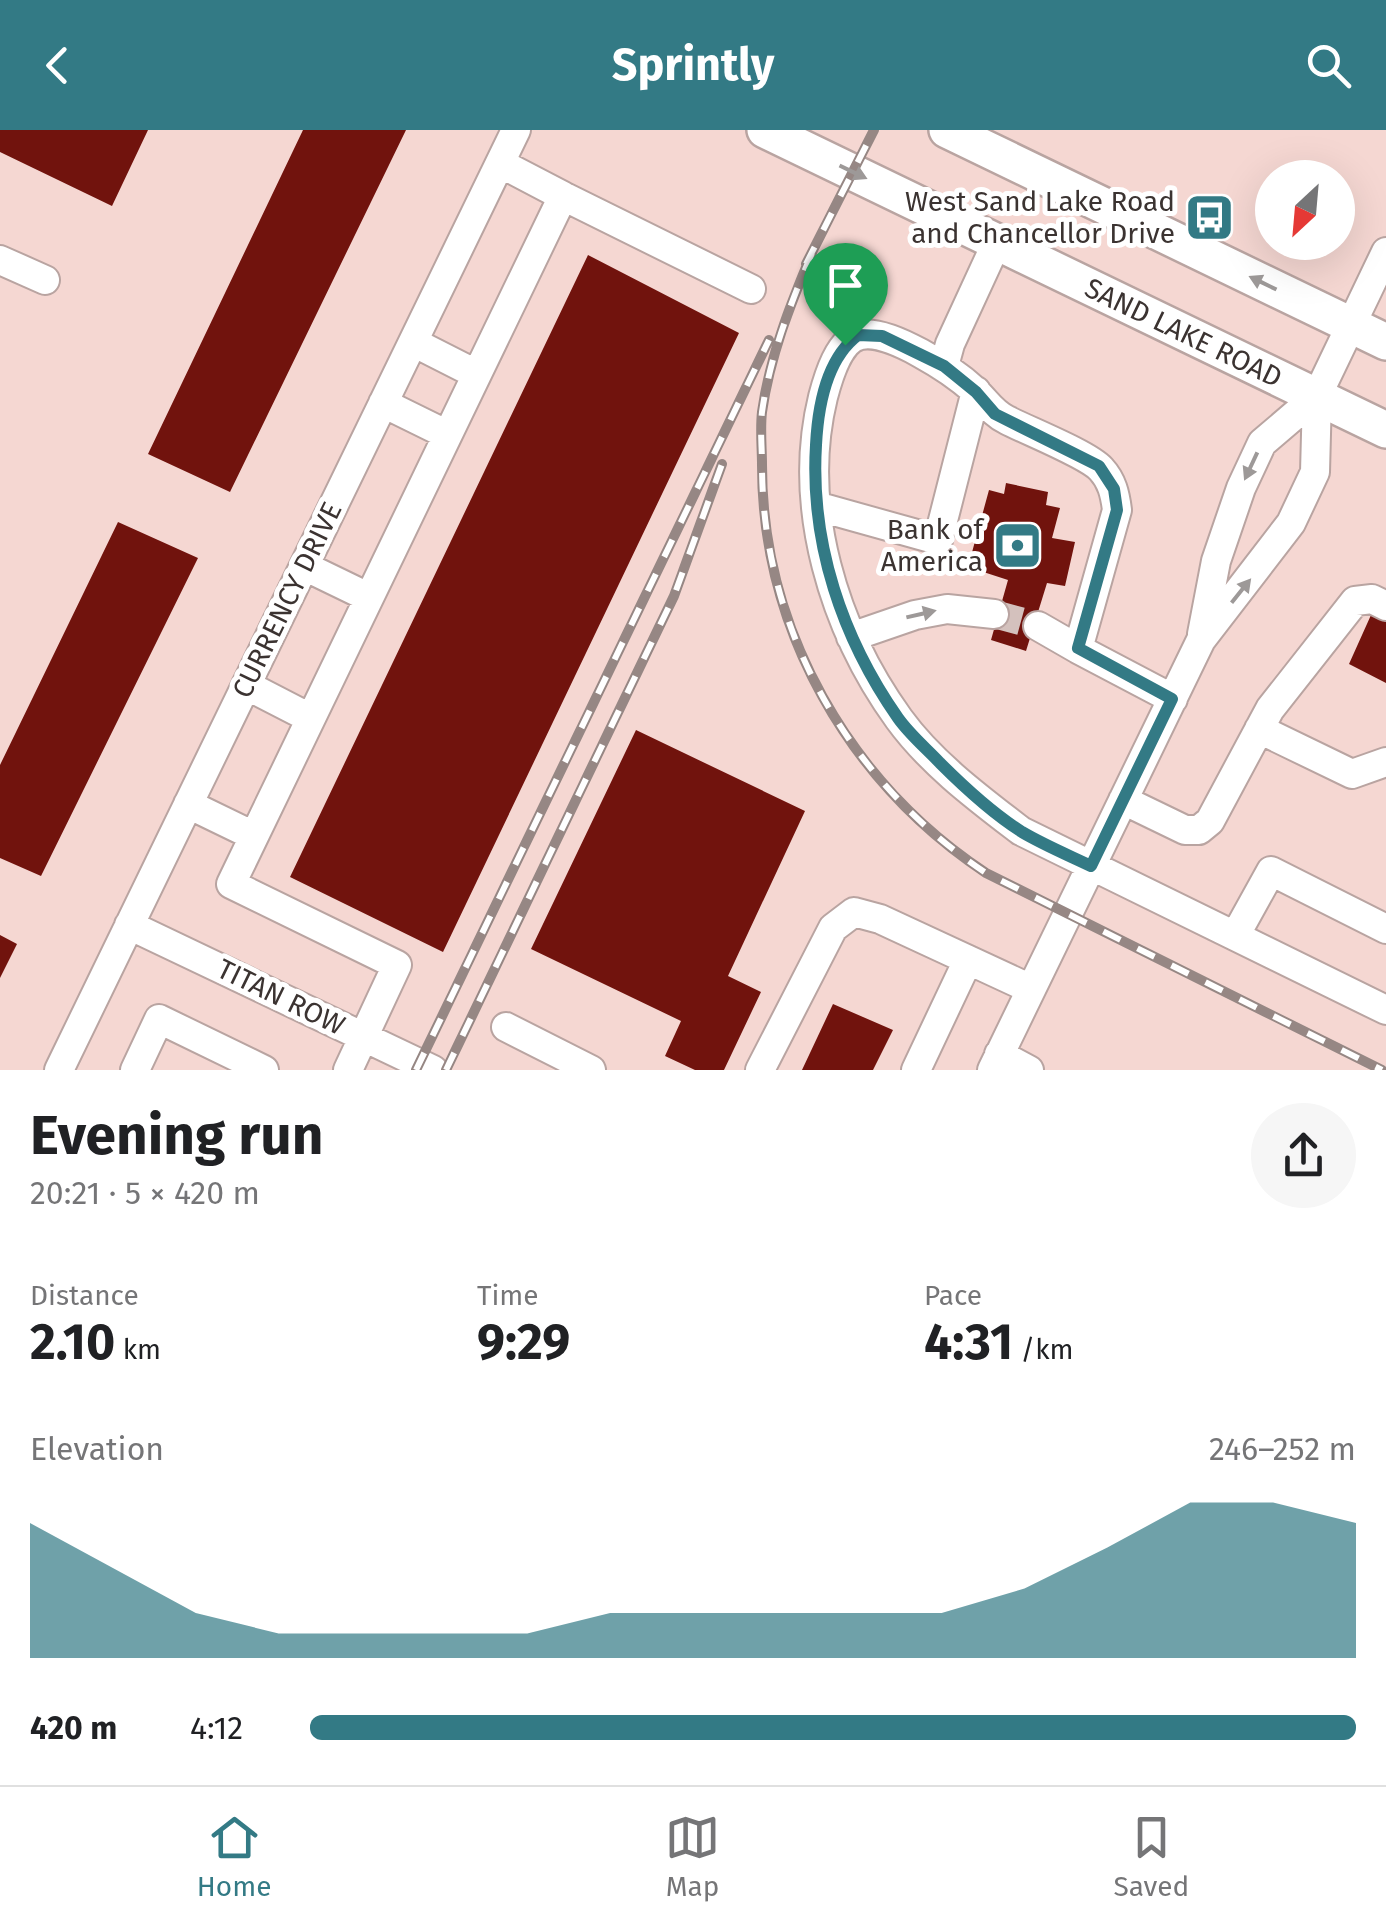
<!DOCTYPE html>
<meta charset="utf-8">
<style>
:root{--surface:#fff;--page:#f6f6f6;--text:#202124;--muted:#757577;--line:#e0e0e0;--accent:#337a85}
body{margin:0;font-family:"Fira Sans",sans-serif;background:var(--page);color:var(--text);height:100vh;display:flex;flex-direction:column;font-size:38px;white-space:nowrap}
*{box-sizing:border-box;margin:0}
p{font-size:32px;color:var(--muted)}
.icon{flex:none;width:55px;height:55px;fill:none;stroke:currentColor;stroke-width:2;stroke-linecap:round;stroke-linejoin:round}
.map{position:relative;height:940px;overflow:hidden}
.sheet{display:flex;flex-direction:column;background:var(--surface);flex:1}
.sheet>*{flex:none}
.needle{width:65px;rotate:206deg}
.controls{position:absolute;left:1255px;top:30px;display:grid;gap:20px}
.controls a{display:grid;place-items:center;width:100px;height:100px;border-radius:50%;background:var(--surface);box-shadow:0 10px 40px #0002;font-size:50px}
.pin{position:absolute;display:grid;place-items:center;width:85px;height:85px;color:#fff;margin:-102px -42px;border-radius:50% 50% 50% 0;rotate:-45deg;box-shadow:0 0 10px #0007}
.pin .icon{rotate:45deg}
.round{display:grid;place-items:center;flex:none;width:105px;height:105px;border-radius:52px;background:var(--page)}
.summary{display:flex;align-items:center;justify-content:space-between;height:170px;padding:0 30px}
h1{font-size:55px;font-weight:700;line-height:75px}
.metrics{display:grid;grid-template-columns:repeat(3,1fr);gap:15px;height:170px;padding:10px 30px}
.metrics div{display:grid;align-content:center}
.metrics b{font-size:50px;font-weight:700}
.metrics small{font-size:28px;font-weight:400}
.metrics p{font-size:28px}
.chart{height:280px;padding:20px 30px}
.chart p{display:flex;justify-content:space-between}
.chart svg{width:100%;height:180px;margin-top:10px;fill:var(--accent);opacity:.7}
ul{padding:0 30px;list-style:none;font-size:32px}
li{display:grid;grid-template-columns:160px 120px 1fr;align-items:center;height:75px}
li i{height:25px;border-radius:12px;background:var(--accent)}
header{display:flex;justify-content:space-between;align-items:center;height:130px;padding:0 30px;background:var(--accent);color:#fff;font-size:45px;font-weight:700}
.dock{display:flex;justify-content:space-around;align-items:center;height:140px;border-top:2px solid var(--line);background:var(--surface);font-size:28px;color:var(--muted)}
.dock a{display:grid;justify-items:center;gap:5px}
.dock .current{color:var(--accent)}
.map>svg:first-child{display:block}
.built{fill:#f5d7d2;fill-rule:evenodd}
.building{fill:#71130d}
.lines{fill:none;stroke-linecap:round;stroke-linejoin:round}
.minor-tunnel{stroke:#d4c1bd;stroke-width:28;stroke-dasharray:28 14;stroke-linecap:butt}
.minor-casing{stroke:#b9a4a1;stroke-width:32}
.major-casing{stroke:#b9a4a1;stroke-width:40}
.minor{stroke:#fff;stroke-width:28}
.major{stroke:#fff;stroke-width:35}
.rail-casing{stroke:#968784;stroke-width:10}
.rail{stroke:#fff;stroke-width:6;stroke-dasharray:19;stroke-linecap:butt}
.oneway{fill:#9d9998}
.route-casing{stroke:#fff;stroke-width:20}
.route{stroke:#337a85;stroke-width:12}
.labels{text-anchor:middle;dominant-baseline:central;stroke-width:10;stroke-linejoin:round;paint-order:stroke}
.poi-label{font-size:28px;fill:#3b3331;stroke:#fff;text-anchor:end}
.street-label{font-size:28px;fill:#3b3331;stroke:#fff}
</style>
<header><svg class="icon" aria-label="back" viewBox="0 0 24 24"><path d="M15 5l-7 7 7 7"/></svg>Sprintly<svg class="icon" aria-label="search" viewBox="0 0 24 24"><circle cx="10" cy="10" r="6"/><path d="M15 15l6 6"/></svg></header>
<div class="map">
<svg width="1386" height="940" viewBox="0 0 1386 940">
<rect width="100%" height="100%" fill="#fae4e0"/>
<path class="built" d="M0 0H1386V940H0ZM1272 48H1338V112H1272Z"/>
<path class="building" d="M0 0H148L112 76 0 22Z
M303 0H406L230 362 148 324Z
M588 125 739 203 443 822 290 747Z
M1006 353 1048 362 1046 375 1060 378 1052 408 1075 412 1065 456 1047 453 1026 521 991 510 1008 450 968 437 989 360 1004 364Z
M118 392 198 428 41 746 0 728V635Z
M1371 485 1386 492V553L1349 534Z
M636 600 805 681 728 846 761 862 724 940H695L665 926 681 891 531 819Z
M0 805 17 814 0 848Z
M833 874 893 900 873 940H802Z"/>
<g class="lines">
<path class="minor-tunnel" d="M994 484 1038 496"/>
<defs>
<path id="minor" d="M500 33 563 66
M0 130 45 150
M413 212 476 244
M944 236 950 214 997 112
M383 273 446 304
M816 376 938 410 976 261
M304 436 368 467
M1038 496 1078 519
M1202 504 1216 431 1241 358 1262 313 1317 266
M851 507 915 485 947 479 994 484
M246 555 310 588
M1173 569 1078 519 1117 380C1115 364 1112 351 1101 339 1087 324 1028 301 1007 290 992 283 986 271 974 260 953 241 890 199 861 205 839 209 828 248 823 267 796 377 834 499 899 589 931 633 978 668 1021 701L1386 880
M1259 599 1352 644 1386 632
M1123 670 1185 700H1199L1210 691 1270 579 1355 471 1372 469 1386 476
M188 674 254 706
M129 795 433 940
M1235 806 1271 741 1386 799
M506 897 591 940
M999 924 1029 940
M59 940 516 0
M135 940 159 889 264 940
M348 940 397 835 231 754 563 66 751 159
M760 940 833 798 854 782 880 789 1031 859
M916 940 968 830
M992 940 1201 510 1291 393 1315 342 1317 266 1386 122"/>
<g id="major">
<path id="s1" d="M765 0 1386 300"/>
<path d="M947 0 1386 212"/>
</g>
</defs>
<use href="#minor" class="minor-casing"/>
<use href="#major" class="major-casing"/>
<use href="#minor" class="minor"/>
<use href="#major" class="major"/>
<defs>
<path id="rail" d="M812 123C790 175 770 226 762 282 760 299 762 318 762 335 762 500 849 652 986 743L1382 940
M806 134 874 0
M416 940 769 210
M446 940 674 466 722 334"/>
</defs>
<use href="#rail" class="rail-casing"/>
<use href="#rail" class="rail"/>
</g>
<defs><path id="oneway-solid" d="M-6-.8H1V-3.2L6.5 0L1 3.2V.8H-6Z" transform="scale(2.5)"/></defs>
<g class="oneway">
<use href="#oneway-solid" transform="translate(853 42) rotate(26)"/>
<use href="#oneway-solid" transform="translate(1263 153) rotate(-154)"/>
<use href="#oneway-solid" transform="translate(1251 336) rotate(115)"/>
<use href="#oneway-solid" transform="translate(1241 461) rotate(-51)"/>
<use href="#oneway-solid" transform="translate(921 484) rotate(-13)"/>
</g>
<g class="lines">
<defs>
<path id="route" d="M858 205 882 206 944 236 976 262 995 284 1099 336 1114 359 1117 380 1078 518 1172 569 1091 736C1068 725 1044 715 1022 702 992 683 965 658 940 633 927 619 910 605 898 588 842 508 810 413 816 315 818 276 826 229 858 205Z"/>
</defs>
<use href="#route" class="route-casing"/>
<use href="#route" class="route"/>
</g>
<defs>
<symbol id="bus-square" viewBox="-11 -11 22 22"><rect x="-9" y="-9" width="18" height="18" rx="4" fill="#337a85" stroke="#fff"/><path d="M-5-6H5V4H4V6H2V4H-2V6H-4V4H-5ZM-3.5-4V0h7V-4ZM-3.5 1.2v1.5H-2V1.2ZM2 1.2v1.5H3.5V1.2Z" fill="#fff"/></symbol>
<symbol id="bank-square" viewBox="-11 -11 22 22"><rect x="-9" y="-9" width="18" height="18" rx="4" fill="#337a85" stroke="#fff"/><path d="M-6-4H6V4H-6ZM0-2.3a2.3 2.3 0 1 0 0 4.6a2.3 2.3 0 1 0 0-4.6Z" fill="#fff"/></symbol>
</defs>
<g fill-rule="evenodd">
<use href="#bus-square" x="1182" y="60" width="55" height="55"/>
<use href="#bank-square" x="990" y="388" width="55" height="55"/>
</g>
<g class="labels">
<g class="poi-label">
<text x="1175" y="71">West Sand Lake Road<tspan x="1175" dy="32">and Chancellor Drive</tspan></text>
<text x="983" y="399">Bank of<tspan x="983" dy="32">America</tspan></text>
</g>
<g class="street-label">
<text stroke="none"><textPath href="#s1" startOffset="465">SAND LAKE ROAD</textPath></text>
<text transform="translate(287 470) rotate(-64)">CURRENCY DRIVE</text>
<text transform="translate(281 867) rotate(26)">TITAN ROW</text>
</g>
</g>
</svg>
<div class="controls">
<a><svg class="needle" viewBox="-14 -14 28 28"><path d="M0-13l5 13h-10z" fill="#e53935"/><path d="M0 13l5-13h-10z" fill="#757577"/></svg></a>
</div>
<div class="pin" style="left:845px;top:215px;background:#1e9e55"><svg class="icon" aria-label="arrive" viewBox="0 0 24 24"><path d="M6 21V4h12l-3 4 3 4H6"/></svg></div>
</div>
<section class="sheet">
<div class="summary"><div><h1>Evening run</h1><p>20:21 · 5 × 420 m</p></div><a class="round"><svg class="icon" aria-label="share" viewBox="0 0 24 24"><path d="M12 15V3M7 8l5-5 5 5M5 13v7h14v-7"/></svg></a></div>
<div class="metrics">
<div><p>Distance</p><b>2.10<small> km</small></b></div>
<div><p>Time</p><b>9:29</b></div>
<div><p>Pace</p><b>4:31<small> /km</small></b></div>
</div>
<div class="chart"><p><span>Elevation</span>246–252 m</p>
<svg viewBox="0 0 160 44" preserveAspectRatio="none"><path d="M0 44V11L10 22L20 33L30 38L40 38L50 38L60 38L70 33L80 33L90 33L100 33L110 33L120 27L130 17L140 6L150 6L160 11V44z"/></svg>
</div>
<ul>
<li><b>420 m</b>4:12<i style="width:100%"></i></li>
</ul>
</section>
<nav class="dock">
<a class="current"><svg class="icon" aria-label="home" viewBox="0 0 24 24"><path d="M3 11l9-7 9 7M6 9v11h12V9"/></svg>Home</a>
<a><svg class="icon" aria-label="map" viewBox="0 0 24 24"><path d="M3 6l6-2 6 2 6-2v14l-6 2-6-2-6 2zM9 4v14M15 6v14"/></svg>Map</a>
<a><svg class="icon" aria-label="saved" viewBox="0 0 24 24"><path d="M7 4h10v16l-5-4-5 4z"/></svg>Saved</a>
</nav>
